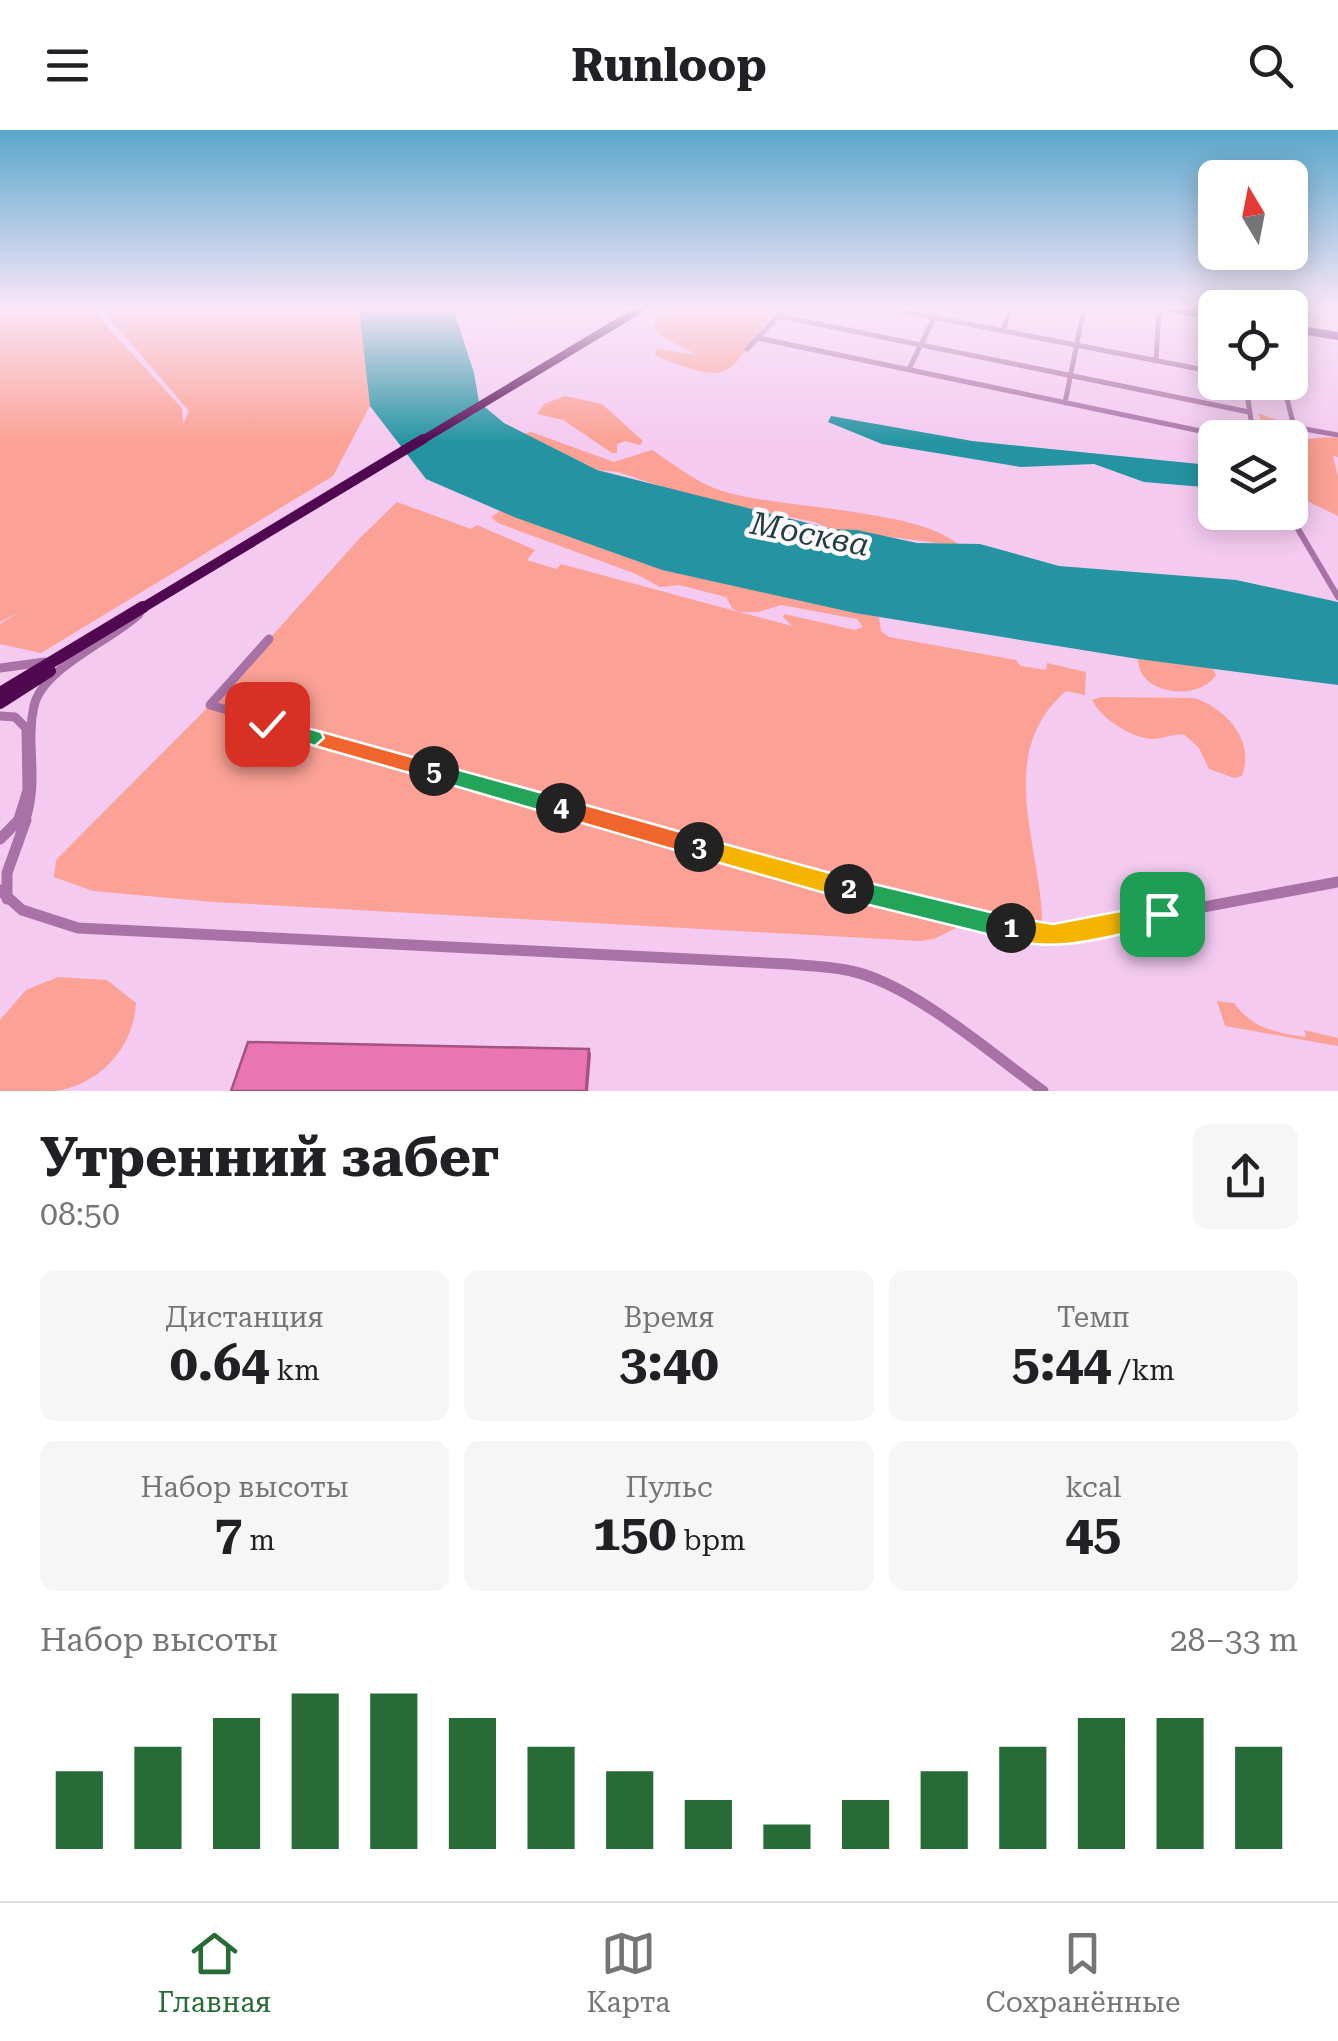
<!DOCTYPE html>
<html lang="ru">
<meta charset="utf-8">
<style>
:root{--surface:#fff;--page:#f6f6f6;--text:#202124;--muted:#757577;--line:#e0e0e0;--accent:#276b36}
body{margin:0;font-family:"Roboto Serif",serif;background:var(--page);color:var(--text);height:100vh;display:flex;flex-direction:column;font-size:38px;white-space:nowrap}
*{box-sizing:border-box;margin:0}
p{font-size:32px;color:var(--muted)}
.icon{flex:none;width:55px;height:55px;fill:none;stroke:currentColor;stroke-width:2;stroke-linecap:round;stroke-linejoin:round}
.map{position:relative;height:961px;overflow:hidden}
.details{display:flex;flex-direction:column;background:var(--surface);flex:1}
.details>*{flex:none}
.needle{width:65px;rotate:350deg}
.tools{position:absolute;left:1198px;top:30px;display:grid;gap:20px}
.tools a{display:grid;place-items:center;width:110px;height:110px;border-radius:15px;background:var(--surface);box-shadow:0 5px 25px #0003;font-size:50px}
.pin{position:absolute;display:grid;place-items:center;width:85px;height:85px;color:#fff;margin:-42px;border-radius:20px;box-shadow:0 5px 15px #0006}
.km{position:absolute;width:50px;height:50px;margin:-25px;border-radius:50%;background:#222;color:#fff;font-size:28px;line-height:50px;text-align:center}
.round{display:grid;place-items:center;flex:none;width:105px;height:105px;border-radius:15px;background:var(--page)}
.head{display:flex;align-items:center;justify-content:space-between;height:170px;padding:0 40px}
h1{font-size:55px;font-weight:700;line-height:75px}
.metrics{display:grid;grid-template-columns:repeat(3,1fr);gap:15px;height:170px;padding:10px 40px}
.metrics div{display:grid;align-content:center;border-radius:15px;background:var(--page);text-align:center}
.metrics b{font-size:50px;font-weight:700}
.metrics small{font-size:28px;font-weight:400}
.metrics p{font-size:28px}
.chart{height:280px;padding:20px 40px}
.chart p{display:flex;justify-content:space-between}
.chart svg{width:100%;height:180px;margin-top:10px;stroke:var(--accent);stroke-width:6}
header{display:flex;justify-content:space-between;align-items:center;height:130px;padding:0 40px;background:var(--surface);font-size:45px;font-weight:700}
.tabs{display:flex;justify-content:space-around;align-items:center;height:140px;border-top:2px solid var(--line);background:var(--surface);font-size:28px;color:var(--muted)}
.tabs a{display:grid;justify-items:center;gap:5px}
.tabs .current{color:var(--accent)}
.map>svg:first-child{display:block}
.green{fill:#fba195;fill-rule:evenodd}
.water{fill:#2594a2}
.lines{fill:none;stroke-linecap:round;stroke-linejoin:round}
.minor-far3{stroke:#a972a6;stroke-width:5}
.minor-far2{stroke:#a972a6;stroke-width:6}
.minor-far1{stroke:#a972a6;stroke-width:9}
.minor{stroke:#a972a6;stroke-width:11}
.major{stroke:#6e1d6e;stroke-width:8}
.highway-far2{stroke:#500850;stroke-width:8}
.highway-far1{stroke:#500850;stroke-width:10}
.highway{stroke:#500850;stroke-width:12}
.shaded-wall{fill:#a4527e}
.building{fill:#ea75b4;stroke:#a4527e;stroke-width:2.5}
.split-1{fill:#f5b400;stroke:#fff;stroke-width:2.5}
.split-2{fill:#22a559;stroke:#fff;stroke-width:2.5}
.split-3{fill:#f5b400;stroke:#fff;stroke-width:2.5}
.split-4{fill:#f0652b;stroke:#fff;stroke-width:2.5}
.split-5{fill:#22a559;stroke:#fff;stroke-width:2.5}
.split-6{fill:#f0652b;stroke:#fff;stroke-width:2.5}
.split-7{fill:#22a559;stroke:#fff;stroke-width:2.5}
.labels{text-anchor:middle;dominant-baseline:central;stroke-width:9;stroke-linejoin:round;paint-order:stroke}
.water-label{font-size:32px;font-style:italic;fill:#1f3e43;stroke:#fdf9fd}
</style>
<header><svg class="icon" aria-label="menu" viewBox="0 0 24 24"><path d="M4 6h16M4 12h16M4 18h16"/></svg>Runloop<svg class="icon" aria-label="search" viewBox="0 0 24 24"><circle cx="10" cy="10" r="6"/><path d="M15 15l6 6"/></svg></header>
<div class="map">
<svg width="1338" height="961" viewBox="0 0 1338 961">
<rect width="100%" height="100%" fill="#f4caf1"/>
<path class="green" d="M0 178H90L182 278 183 294 189 281 100 178H359L370 276 333 346 41 523 0 514V494L21 481 0 492Z
M667 178H778C725 239 741 262 655 225L656 219 697 225 659 205 653 198 657 184Z
M565 266 602 274 643 311 640 315 625 311 617 314V323H612L563 290 537 284 544 274Z
M1258 283 1282 292C1295 320 1314 304 1338 308V327L1333 326 1338 347V386L1309 372 1290 356V308L1267 307Z
M531 302 614 332 652 320C675 335 699 355 726 362 783 379 922 379 960 416L831 399 814 392 690 366 618 342 597 340 523 304Z
M397 372 471 399 477 395 535 420 527 430 556 439 561 434 739 482 732 478 726 467 679 455 660 457 636 444 498 393 491 387 500 381 662 440 879 487 881 501 889 507 1016 530 1021 536 1046 540 1047 533 1086 542 1085 565 1066 561C990 627 1046 723 1042 804L972 790 934 809 920 811 213 772 93 761 54 747 56 730 210 575 359 409ZM781 475 857 489 863 497 855 500 784 484 783 487 792 496 739 482H759Z
M1138 529 1212 538 1216 545C1199 572 1138 565 1138 529Z
M1101 567 1195 568C1227 580 1255 610 1242 646L1234 648 1209 639 1199 618 1185 605C1173 603 1164 609 1152 609 1132 608 1101 589 1092 570Z
M58 847 107 850 136 873C134 916 101 954 56 961 39 961 18 961 0 961V890L26 860Z
M1217 871 1234 873C1253 899 1274 902 1306 907L1304 900 1338 908V916L1225 896Z"/>
<path class="water" d="M359 178H453L474 243 479 272 504 293 597 340 831 399 857 400 917 413 980 414 1059 436 1236 450 1338 472V555L1138 529 855 483 662 440 514 387 426 349 370 276Z
M831 286 972 311 1199 334 1215 340V358L1144 352 1094 334 1021 337 882 314 828 292Z"/>
<g class="lines">
<path class="minor-far3" d="M885 178 1215 242
M779 186 1249 282
M1003 201 1011 178
M758 208 1210 303
M747 219 786 178
M1156 230 1159 178
M909 239 939 178
M1245 252 1254 308
M1283 252 1294 297 1338 305
M1065 273 1084 178"/>
<path class="minor-far2" d="M1288 382 1338 467"/>
<path class="minor-far1" d="M269 509 210 575 616 692
M0 538 45 532
M0 586 15 587 26 598 27 660 17 692
M25 692C40 649 25 615 34 576 42 538 112 510 139 484"/>
<path class="minor" d="M607 690 808 748 1053 805 1338 752
M0 709 19 690
M0 760 22 780 78 798 788 834C808 836 830 836 851 841 912 854 992 924 1043 961
M7 769V743L26 690"/>
<path class="major" d="M1172 178 1215 186
M1290 198 1338 206"/>
<path class="highway-far2" d="M419 312 642 178"/>
<path class="highway-far1" d="M139 480 423 309"/>
<path class="highway" d="M0 563 143 477
M0 573 50 541"/>
</g>
<path class="shaded-wall" d="M589 919 591 924 588 961H586Z"/>
<path class="building" d="M248 912 589 919 586 961H231Z"/>
<linearGradient id="sky" x2="0" y2="1"><stop stop-color="#5aa7cc"/><stop offset="0.57" stop-color="#fae7f9"/><stop offset="1" stop-color="#fae7f9" stop-opacity="0"/></linearGradient>
<rect width="1338" height="312" fill="url(#sky)"/>
<path class="split-1" d="M1162 773 1170 776 1173 784 1170 792 1162 795C1111 805 1053 827 1003 806L999 798 1003 790 1011 787 1053 794Z"/>
<path class="split-2" d="M849 748 1011 787 1019 790 1022 798 1019 806 1011 810 849 770 841 767 838 759 841 752Z"/>
<path class="split-3" d="M699 707 849 748 857 752 860 759 857 767 849 770 699 727 692 724 689 717 692 710Z"/>
<path class="split-4" d="M561 668 699 707 707 710 710 717 707 724 699 727 561 687 551 678Z"/>
<path class="split-5" d="M434 633 561 668 572 678 561 687 434 650 424 641Z"/>
<path class="split-6" d="M315 600 434 633 443 641 434 650 315 616 305 608Z"/>
<path class="split-7" d="M267 586 321 602 324 608 315 616 261 599V589Z"/>
<g class="labels">
<g class="water-label">
<text transform="translate(810 404) rotate(11)">Москва</text>
</g>
</g>
</svg>
<div class="tools">
<a><svg class="needle" viewBox="-14 -14 28 28"><path d="M0-13l5 13h-10z" fill="#e53935"/><path d="M0 13l5-13h-10z" fill="#757577"/></svg></a>
<a><svg class="icon" aria-label="locate" viewBox="0 0 24 24"><circle cx="12" cy="12" r="6"/><path d="M12 2v4M12 18v4M2 12h4M18 12h4"/></svg></a>
<a><svg class="icon" aria-label="layers" viewBox="0 0 24 24"><path d="M12 4l9 5-9 5-9-5zM3 14l9 5 9-5"/></svg></a>
</div>
<div class="pin" style="left:1162px;top:784px;background:#1e9e55"><svg class="icon" aria-label="arrive" viewBox="0 0 24 24"><path d="M6 21V4h12l-3 4 3 4H6"/></svg></div>
<div class="pin" style="left:267px;top:594px;background:#d93025"><svg class="icon" aria-label="check" viewBox="0 0 24 24"><path d="M5 12l5 5 9-10"/></svg></div>
<b class="km" style="left:1011px;top:798px">1</b>
<b class="km" style="left:849px;top:759px">2</b>
<b class="km" style="left:699px;top:717px">3</b>
<b class="km" style="left:561px;top:678px">4</b>
<b class="km" style="left:434px;top:641px">5</b>
</div>
<section class="details">
<div class="head"><div><h1>Утренний забег</h1><p>08:50</p></div><a class="round"><svg class="icon" aria-label="share" viewBox="0 0 24 24"><path d="M12 15V3M7 8l5-5 5 5M5 13v7h14v-7"/></svg></a></div>
<div class="metrics">
<div><p>Дистанция</p><b>0.64<small> km</small></b></div>
<div><p>Время</p><b>3:40</b></div>
<div><p>Темп</p><b>5:44<small> /km</small></b></div>
</div>
<div class="metrics">
<div><p>Набор высоты</p><b>7<small> m</small></b></div>
<div><p>Пульс</p><b>150<small> bpm</small></b></div>
<div><p>kcal</p><b>45</b></div>
</div>
<div class="chart"><p><span>Набор высоты</span>28–33 m</p>
<svg viewBox="0 0 160 44" preserveAspectRatio="none"><path d="M5 44V25M15 44V19M25 44V12M35 44V6M45 44V6M55 44V12M65 44V19M75 44V25M85 44V32M95 44V38M105 44V32M115 44V25M125 44V19M135 44V12M145 44V12M155 44V19"/></svg>
</div>
</section>
<nav class="tabs">
<a class="current"><svg class="icon" aria-label="home" viewBox="0 0 24 24"><path d="M3 11l9-7 9 7M6 9v11h12V9"/></svg>Главная</a>
<a><svg class="icon" aria-label="map" viewBox="0 0 24 24"><path d="M3 6l6-2 6 2 6-2v14l-6 2-6-2-6 2zM9 4v14M15 6v14"/></svg>Карта</a>
<a><svg class="icon" aria-label="saved" viewBox="0 0 24 24"><path d="M7 4h10v16l-5-4-5 4z"/></svg>Сохранённые</a>
</nav>
